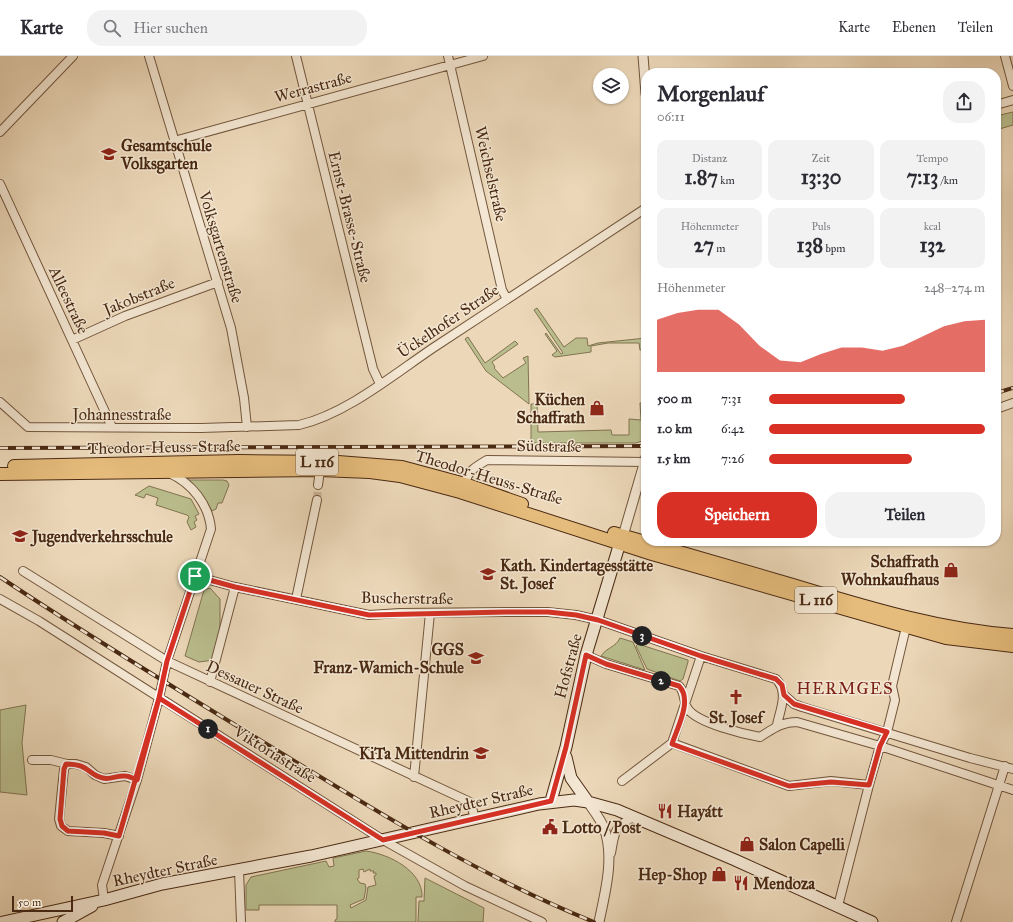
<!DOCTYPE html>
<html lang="de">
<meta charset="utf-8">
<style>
:root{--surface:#fff;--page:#f2f2f3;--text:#2b2b33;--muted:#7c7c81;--line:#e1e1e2;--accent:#d93025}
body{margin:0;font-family:"IM FELL Great Primer",serif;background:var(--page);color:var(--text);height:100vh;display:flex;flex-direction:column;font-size:15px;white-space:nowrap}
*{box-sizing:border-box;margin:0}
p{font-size:13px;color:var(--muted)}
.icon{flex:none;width:22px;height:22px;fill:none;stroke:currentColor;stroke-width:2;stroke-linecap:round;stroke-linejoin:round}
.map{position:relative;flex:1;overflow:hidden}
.details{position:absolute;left:641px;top:12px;width:360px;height:478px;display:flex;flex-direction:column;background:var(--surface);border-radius:16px;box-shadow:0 1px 3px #0004}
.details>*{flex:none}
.controls{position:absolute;left:593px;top:12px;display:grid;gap:8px}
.controls a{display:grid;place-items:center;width:36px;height:36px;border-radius:50%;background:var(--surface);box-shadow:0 1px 3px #0004;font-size:20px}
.scale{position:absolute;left:12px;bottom:10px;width:61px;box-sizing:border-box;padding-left:4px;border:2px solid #4a2a13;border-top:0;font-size:11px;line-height:14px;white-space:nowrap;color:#4a2a13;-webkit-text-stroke:3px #f3e6d2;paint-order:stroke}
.pin{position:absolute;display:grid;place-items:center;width:34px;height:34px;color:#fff;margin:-17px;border:2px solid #fff;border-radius:50%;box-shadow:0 1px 4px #0007}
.km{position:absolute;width:20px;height:20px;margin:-10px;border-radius:50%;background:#222;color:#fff;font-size:11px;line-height:20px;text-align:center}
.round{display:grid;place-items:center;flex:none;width:42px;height:42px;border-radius:16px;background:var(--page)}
.summary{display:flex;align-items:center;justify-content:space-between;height:68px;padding:0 16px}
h1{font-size:22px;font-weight:800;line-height:30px}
.figures{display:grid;grid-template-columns:repeat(3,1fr);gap:6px;height:68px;padding:4px 16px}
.figures div{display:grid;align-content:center;border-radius:10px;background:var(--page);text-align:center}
.figures b{font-size:20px;font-weight:800}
.figures small{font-size:11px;font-weight:400}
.figures p{font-size:11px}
.chart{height:112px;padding:8px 16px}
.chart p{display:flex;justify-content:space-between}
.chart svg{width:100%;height:72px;margin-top:4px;fill:var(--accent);opacity:.7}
.action{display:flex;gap:8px;margin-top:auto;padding:8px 16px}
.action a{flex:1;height:46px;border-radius:16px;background:var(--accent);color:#fff;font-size:16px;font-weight:800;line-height:46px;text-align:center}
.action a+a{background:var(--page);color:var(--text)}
ul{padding:0 16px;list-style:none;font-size:13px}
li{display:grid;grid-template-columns:64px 48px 1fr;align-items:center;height:30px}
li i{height:10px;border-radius:5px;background:var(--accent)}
header{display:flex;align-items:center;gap:24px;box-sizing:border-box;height:56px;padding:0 20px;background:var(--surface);border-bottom:1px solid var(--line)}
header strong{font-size:19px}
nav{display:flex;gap:22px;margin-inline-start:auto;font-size:14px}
.search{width:280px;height:36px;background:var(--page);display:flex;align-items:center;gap:10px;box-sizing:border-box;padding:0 14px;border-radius:16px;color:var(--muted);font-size:15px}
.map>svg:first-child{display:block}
.green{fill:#babe8e;stroke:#827450;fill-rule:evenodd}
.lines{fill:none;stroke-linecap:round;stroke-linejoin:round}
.minor-tunnel{stroke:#ccb598;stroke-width:8;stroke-dasharray:8 4;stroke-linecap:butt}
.minor-casing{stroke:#72563c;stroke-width:10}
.tertiary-casing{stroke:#72563c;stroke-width:11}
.secondary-casing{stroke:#4a2a13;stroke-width:13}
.primary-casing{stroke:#4a2a13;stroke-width:14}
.minor{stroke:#f3e6d2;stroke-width:8}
.tertiary{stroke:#f3e6d2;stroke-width:9}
.secondary{stroke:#f3e6d2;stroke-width:11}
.primary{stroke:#e6bc7c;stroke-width:12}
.rail-casing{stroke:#4a2a13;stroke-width:4}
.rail{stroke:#f3e6d2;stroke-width:2.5;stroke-dasharray:8;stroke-linecap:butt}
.route-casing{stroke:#fff;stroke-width:8}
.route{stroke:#d93025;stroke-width:5}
.labels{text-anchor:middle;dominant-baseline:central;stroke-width:3;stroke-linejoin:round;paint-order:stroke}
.shield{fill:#f3e6d2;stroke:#7d624c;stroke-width:1}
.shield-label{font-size:15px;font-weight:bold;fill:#4a2a13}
.street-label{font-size:16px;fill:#4a2a13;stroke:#f3e6d2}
.poi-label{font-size:16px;font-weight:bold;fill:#4a2a13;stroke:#f3e6d2;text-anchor:start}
.neighbourhood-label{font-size:17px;letter-spacing:1px;fill:#7a1f14;stroke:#f3e6d2}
</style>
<header>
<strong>Karte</strong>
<div class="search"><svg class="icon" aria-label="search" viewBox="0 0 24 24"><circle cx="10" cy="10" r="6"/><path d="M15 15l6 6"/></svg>Hier suchen</div>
<nav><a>Karte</a><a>Ebenen</a><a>Teilen</a></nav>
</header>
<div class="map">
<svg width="1013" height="866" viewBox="0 0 1013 866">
<rect width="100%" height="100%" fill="#ecd8b9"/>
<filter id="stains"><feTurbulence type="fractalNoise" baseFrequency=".005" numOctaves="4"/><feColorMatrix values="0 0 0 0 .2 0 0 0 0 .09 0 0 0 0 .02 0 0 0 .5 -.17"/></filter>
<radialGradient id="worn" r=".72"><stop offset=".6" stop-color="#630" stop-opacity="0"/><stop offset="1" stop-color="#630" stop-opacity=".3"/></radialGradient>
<path class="green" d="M1013 56V69L996 74V60Z
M537 252 564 291 576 282H587L588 290 598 287 646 282V293L640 294 639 287H608L591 290V296L555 301 552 299 557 295 545 278 546 277 561 298 563 297 534 254Z
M468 281 485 307 515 285 518 288 492 306 495 311 494 312 503 322 526 307 523 302 528 300 529 348 486 315 465 283Z
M640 347H646V360L642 375 644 376 642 385 636 387H531V348H537L538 376 611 374 612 379H629V363L641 364Z
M188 424H223L227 425 229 429 222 447H218L216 453 212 455 207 446Z
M149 430 191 443 199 458 195 460 197 464 194 466 196 471 191 474 187 466 189 461 187 459 156 449 158 442 146 438 144 442 135 439Z
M210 532 220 543V583L214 604 199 606 185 600 204 534Z
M620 582 633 586 645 614 601 600C606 592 616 591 620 582Z
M638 588 688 604V606L683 623 680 625 647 613 636 590Z
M26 649 22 687 27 739 0 736V654Z
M366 795C389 798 423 815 422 841H416V866H335V864L337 863V849H259V854H246V829L251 821 326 805 329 811 334 810 333 802ZM363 813 364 816 370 813V815H374L373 817H376V819L374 820 376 829 368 831 366 844 351 852 350 849 364 843 366 832 365 828 360 827 357 823 359 822V814Z
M425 822 484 852 483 866H418L419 845H424Z"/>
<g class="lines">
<path class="minor-tunnel" d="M317 444 318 429"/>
<defs>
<path id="minor" d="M149 0 231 272 244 342 247 371
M296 0 373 313 380 328
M448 0 502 234 507 243
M1005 0 1013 30
M996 49 1013 44
M0 76 73 0
M174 85 483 0
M0 128 112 371
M72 284 125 260 218 226
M0 346 28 371 201 372 299 369C346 358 393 319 433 292 504 245 575 198 646 152
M996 353 1013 347
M465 428C467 415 477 410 487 404L646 406
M318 429 320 414
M23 515 167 605 470 746 475 762
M195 520 235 531 369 559 400 557 506 556H548L576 559 598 564 701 600 776 623C789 636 780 654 777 669
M0 543 39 565 383 784 465 830 542 866
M296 543 317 444
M586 599 606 608 679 630C685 636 683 646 688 653 697 667 744 678 760 681 773 673 781 666 797 666L880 690 1013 734
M210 626 235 531
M784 639 794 648 802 651 970 702 1013 713
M672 687 789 730 831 725 869 729
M32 704H51L67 708H76L86 711 95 719 104 723 125 720 137 724
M67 708 64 713 59 763 61 770 68 775 104 777 119 780
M414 721 430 557
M622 725 672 687 701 600
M611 797C615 776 613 771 634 761
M239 814 241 866
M104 844 102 829 137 724 159 642 167 605 211 473C209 449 192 427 169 417
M838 850 869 729 880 690 887 676 895 644 892 630 906 571 910 570
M956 866 1005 710"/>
<path id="tertiary" d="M643 0 646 38
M623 480 646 401
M588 746C593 754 600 762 604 772 615 801 605 837 599 866"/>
<path id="secondary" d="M566 701 571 722 588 746
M551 745 566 691 586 599 622 480
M3 866 104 844 162 828 311 800 539 748 574 744 588 746 617 754 735 804 872 866
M63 866 92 850"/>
<path id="primary" d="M14 410 239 405 338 406 402 411 465 428 522 448
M0 418 320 414 370 416 400 420 460 436 652 498 946 582 1013 590
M614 477C671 494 729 510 786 527 860 549 935 573 1013 579"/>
</defs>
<use href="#minor" class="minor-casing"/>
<use href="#tertiary" class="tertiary-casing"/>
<use href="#secondary" class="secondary-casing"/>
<use href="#primary" class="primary-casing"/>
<use href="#minor" class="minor"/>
<use href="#tertiary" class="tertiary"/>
<use href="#secondary" class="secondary"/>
<use href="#primary" class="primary"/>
<defs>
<path id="rail" d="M996 337 1013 332
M0 392 646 390
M0 521C91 582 185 638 278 695 381 758 482 821 594 866"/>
</defs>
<use href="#rail" class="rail-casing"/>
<use href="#rail" class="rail"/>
</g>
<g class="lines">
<defs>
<path id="route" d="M195 520 167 605 159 642 119 780 104 777 68 775 62 770 60 763 64 713 66 708C90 708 88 719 103 722 110 724 118 719 125 720 129 720 133 722 137 724L159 642 383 784 551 745 566 691 586 599 606 608 679 630C693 644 677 672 672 688L789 730 831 726 869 729 880 690 887 676 794 648 784 639 782 629 776 623 701 600 598 564 576 559 548 556H506L369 559 235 531 195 520"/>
</defs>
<use href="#route" class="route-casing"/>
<use href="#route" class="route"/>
</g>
<defs>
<symbol id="school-bare" viewBox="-9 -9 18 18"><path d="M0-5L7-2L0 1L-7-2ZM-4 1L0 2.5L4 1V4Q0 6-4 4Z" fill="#8f2418" stroke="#f3e6d2" stroke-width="2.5" paint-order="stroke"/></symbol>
<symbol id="shop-bare" viewBox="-9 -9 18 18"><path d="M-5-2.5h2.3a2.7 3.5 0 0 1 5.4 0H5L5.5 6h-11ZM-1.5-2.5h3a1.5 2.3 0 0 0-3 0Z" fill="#8f2418" stroke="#f3e6d2" stroke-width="2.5" paint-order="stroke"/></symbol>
<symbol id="church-bare" viewBox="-9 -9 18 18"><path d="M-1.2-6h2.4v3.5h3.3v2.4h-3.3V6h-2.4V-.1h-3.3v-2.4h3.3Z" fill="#8f2418" stroke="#f3e6d2" stroke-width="2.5" paint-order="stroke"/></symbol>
<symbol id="restaurant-bare" viewBox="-9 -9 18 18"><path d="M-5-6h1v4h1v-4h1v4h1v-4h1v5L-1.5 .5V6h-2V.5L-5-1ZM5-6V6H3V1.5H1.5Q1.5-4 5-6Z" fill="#8f2418" stroke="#f3e6d2" stroke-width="2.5" paint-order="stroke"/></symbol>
<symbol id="civic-bare" viewBox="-9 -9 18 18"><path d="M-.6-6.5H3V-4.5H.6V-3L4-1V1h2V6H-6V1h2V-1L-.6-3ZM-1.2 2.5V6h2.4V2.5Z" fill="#8f2418" stroke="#f3e6d2" stroke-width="2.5" paint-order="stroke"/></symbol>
</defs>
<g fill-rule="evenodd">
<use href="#school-bare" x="98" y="87" width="22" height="22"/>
<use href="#shop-bare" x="586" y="341" width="22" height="22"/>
<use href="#school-bare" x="9" y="469" width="22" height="22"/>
<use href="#shop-bare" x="940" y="503" width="22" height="22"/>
<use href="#school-bare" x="477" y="507" width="22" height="22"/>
<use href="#school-bare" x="465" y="591" width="22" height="22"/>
<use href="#church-bare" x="725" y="630" width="22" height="22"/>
<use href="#school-bare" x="470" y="686" width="22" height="22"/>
<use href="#restaurant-bare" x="654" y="744" width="22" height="22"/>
<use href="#civic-bare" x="539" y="760" width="22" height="22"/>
<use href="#shop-bare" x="736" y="777" width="22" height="22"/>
<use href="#shop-bare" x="708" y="807" width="22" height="22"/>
<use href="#restaurant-bare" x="730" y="816" width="22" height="22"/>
</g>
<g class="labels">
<g class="shield">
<rect x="296" y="393" width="42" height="26" rx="3"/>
<rect x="795" y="531" width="42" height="26" rx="3"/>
</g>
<g class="shield-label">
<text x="317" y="406">L 116</text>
<text x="816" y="544">L 116</text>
</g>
<g class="street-label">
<text transform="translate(313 31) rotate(-15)">Werrastraße</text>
<text transform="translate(491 118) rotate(77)">Weichselstraße</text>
<text transform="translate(350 161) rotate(76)">Ernst-Brasse-Straße</text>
<text transform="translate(221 191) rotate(73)">Volksgartenstraße</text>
<text transform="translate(139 240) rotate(-22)">Jakobstraße</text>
<text transform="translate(69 244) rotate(65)">Alleestraße</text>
<text transform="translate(448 265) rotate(-34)">Ückelhofer Straße</text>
<text x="122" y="358">Johannesstraße</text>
<text transform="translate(549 390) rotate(1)">Südstraße</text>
<text transform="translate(164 391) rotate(-1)">Theodor-Heuss-Straße</text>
<text transform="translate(489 421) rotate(17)">Theodor-Heuss-Straße</text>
<text transform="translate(407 542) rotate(1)">Buscherstraße</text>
<text transform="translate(568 610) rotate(-75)">Hofstraße</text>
<text transform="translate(255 631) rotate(25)">Dessauer Straße</text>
<text transform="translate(275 698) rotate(32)">Viktoriastraße</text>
<text transform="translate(481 745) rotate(-13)">Rheydter Straße</text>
<text transform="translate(165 814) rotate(-12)">Rheydter Straße</text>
</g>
<g class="poi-label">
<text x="121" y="89">Gesamtschule<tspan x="121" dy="18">Volksgarten</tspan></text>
<text x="585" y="343" text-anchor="end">Küchen<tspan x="585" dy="18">Schaffrath</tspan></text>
<text x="32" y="480">Jugendverkehrsschule</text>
<text x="939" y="505" text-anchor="end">Schaffrath<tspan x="939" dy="18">Wohnkaufhaus</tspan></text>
<text x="500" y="509">Kath. Kindertagesstätte<tspan x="500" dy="18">St. Josef</tspan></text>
<text x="464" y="593" text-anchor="end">GGS<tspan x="464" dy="18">Franz-Wamich-Schule</tspan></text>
<text x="736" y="661" text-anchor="middle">St. Josef</text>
<text x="469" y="697" text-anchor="end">KiTa Mittendrin</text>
<text x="677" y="755">Hayátt</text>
<text x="562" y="771">Lotto / Post</text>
<text x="759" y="788">Salon Capelli</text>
<text x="707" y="818" text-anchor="end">Hep-Shop</text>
<text x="753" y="827">Mendoza</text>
</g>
<g class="neighbourhood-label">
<text x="845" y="632">HERMGES</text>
</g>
</g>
<rect width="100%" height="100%" filter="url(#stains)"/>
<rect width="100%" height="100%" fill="url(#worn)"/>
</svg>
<div class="controls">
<a><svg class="icon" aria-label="layers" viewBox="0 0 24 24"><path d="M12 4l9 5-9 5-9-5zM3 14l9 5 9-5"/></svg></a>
</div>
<div class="scale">50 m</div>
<div class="pin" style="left:195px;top:520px;background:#1e9e55"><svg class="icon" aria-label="arrive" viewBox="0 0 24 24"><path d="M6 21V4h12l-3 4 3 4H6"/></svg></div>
<b class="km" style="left:208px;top:673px">1</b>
<b class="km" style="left:661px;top:625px">2</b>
<b class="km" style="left:642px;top:580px">3</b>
<section class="details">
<div class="summary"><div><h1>Morgenlauf</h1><p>06:11</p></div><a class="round"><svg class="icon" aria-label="share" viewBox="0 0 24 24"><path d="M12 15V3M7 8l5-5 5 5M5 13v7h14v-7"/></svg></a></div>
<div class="figures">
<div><p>Distanz</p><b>1.87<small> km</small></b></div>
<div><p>Zeit</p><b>13:30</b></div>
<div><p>Tempo</p><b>7:13<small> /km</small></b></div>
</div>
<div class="figures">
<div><p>Höhenmeter</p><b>27<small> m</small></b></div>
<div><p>Puls</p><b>138<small> bpm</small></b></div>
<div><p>kcal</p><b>132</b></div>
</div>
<div class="chart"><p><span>Höhenmeter</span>248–274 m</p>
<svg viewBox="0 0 160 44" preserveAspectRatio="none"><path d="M0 44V12L10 8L20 6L30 6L40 15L50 28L60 37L70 38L80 33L90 29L100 29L110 31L120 28L130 22L140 16L150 13L160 12V44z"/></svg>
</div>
<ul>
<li><b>500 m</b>7:31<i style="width:63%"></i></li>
<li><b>1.0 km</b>6:42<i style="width:100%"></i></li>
<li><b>1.5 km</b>7:26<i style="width:66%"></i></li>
</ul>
<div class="action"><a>Speichern</a><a>Teilen</a></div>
</section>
</div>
